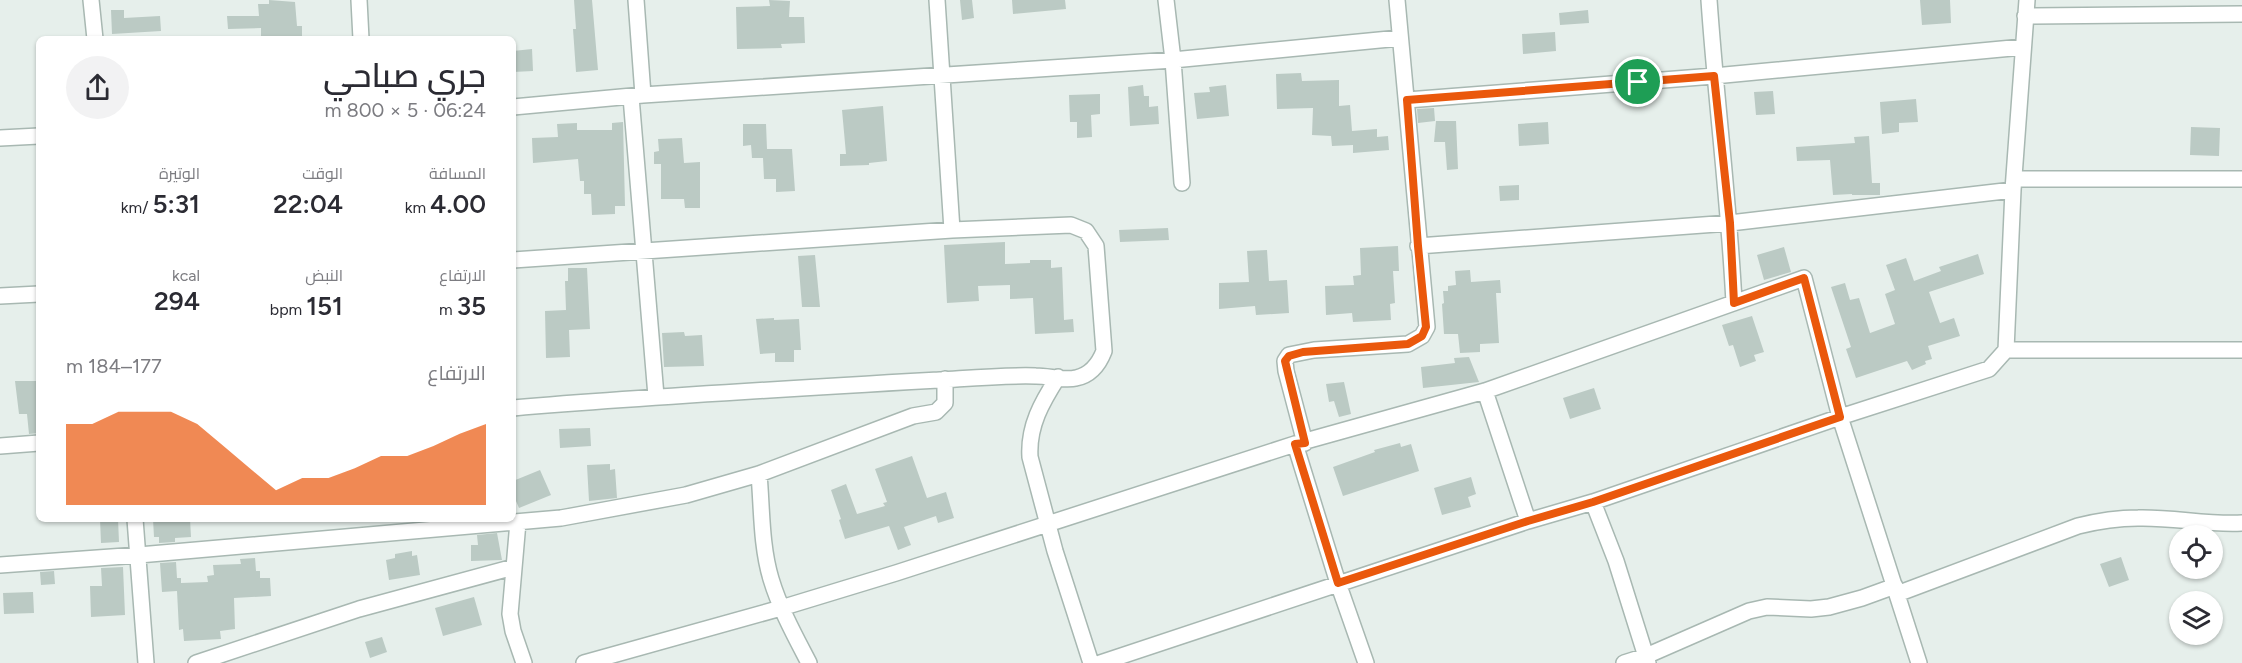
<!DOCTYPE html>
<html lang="ar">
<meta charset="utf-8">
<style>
:root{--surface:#fff;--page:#f2f2f3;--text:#2b2b33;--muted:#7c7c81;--accent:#ea580c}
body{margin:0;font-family:Figtree,Cairo,sans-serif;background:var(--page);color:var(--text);direction:rtl;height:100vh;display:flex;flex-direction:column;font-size:22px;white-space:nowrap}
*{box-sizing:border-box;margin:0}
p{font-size:20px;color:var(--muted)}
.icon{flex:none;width:33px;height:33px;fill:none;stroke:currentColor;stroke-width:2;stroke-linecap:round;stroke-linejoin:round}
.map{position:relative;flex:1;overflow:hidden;direction:ltr}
.sheet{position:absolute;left:36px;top:36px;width:480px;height:486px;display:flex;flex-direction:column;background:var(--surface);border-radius:9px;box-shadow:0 2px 4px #0004;direction:rtl}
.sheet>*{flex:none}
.buttons{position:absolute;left:2169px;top:525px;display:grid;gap:12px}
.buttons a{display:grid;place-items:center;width:54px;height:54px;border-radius:50%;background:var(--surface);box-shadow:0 2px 4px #0004;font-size:30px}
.pin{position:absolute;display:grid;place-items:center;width:51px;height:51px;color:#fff;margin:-26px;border:3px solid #fff;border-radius:50%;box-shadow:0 2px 6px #0007}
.round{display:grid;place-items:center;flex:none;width:63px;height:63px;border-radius:32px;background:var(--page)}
.summary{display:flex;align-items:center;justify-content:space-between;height:102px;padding:0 30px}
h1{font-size:33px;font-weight:600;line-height:45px}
.metrics{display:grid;grid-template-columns:repeat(3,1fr);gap:9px;height:102px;padding:6px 30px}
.metrics div{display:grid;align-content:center}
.metrics b{font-size:26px;font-weight:600}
.metrics small{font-size:16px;font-weight:400}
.metrics p{font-size:16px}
.chart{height:168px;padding:12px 30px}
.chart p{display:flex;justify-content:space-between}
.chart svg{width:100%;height:108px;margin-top:6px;fill:var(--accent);opacity:.7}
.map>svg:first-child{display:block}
.building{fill:#bbcac4}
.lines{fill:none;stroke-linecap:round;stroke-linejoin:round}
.street-casing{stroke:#a8b8b2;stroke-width:18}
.street{stroke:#fff;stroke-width:15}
.route-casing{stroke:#fff;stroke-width:12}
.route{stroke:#ea580c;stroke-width:8}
</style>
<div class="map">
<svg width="2242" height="663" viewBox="0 0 2242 663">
<rect width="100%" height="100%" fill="#e6efeb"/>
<path class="building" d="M269 0 295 2 297 26H302V38L261 39V28L228 29 227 16H259L258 4H269Z
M574 0H592L598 70 576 72 573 29H576Z
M769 0 790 1 789 17H804L805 43 781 44 782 48 737 49 736 7 770 6Z
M960 0H972L974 18 962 20Z
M1012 0H1065L1066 9 1013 14Z
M1920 0H1950L1951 23 1922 25Z
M111 10H124V18L160 16 161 31 112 34Z
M1588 10 1589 23 1560 25 1559 13Z
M1555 32 1556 51 1523 54 1522 34Z
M532 49 533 71 513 72V51Z
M1301 73 1302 81 1339 80V106L1350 105 1352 131 1377 129V137L1388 136 1389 150 1353 153V145L1332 146 1331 136 1312 135 1313 108 1277 109 1276 74Z
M1143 85 1144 96H1149V107L1158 106 1159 124 1130 126 1128 87Z
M1226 85 1229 116 1197 119 1194 93 1210 92 1209 87Z
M1773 91 1775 114 1756 115 1754 92Z
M1100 94V114L1091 115 1092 137 1077 138V122H1070L1069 95Z
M1916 99 1918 122 1899 123V132L1882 134 1880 102Z
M883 106 887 161 869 163V165L840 166V154H846L842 110Z
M1434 108 1435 121 1418 123 1417 109Z
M1436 121H1456L1458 169 1447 170 1445 142H1434Z
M623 122 625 206H615V214L592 215 591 194H584V181H580L578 159 533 163 532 138 558 137 557 124 577 123V130H612V123Z
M1548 122 1549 144 1519 146 1518 124Z
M743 124H766L767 149H792L795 191 776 192V179H764L763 158H752L751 145 743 146Z
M2191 127 2220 128 2219 156 2190 155Z
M1869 136 1872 183H1880V195H1852V194L1833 195 1830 160 1797 161 1796 147 1855 143 1854 137Z
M682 138 684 163 700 162V208H685L684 199H661V164H654V152L659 151 658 139Z
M1519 185V200L1500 201 1499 186Z
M1168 228 1169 240 1120 242 1119 230Z
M1005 242V264L1030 263V260H1051V268L1062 267 1064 320 1073 319 1074 332 1035 334 1033 298 1010 299V285L978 286 979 301 947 303 944 245Z
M1398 246 1399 271H1393L1395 303 1390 304 1391 320 1353 322 1352 313 1326 315 1325 286 1354 285 1353 276 1361 275 1360 248Z
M1784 247 1791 272 1764 280 1757 255Z
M1267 250 1269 281 1287 280 1289 313 1256 315 1255 306 1219 309V283L1249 282 1247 251Z
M1978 254 1984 274 1929 292 1940 323 1954 318 1960 336 1928 346 1932 359 1925 361 1926 364 1912 370 1907 361 1856 378 1846 349 1851 347 1831 287 1845 283 1850 300 1859 298 1870 333 1895 324 1885 294 1895 290 1886 265 1906 258 1914 281 1941 271 1939 267Z
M815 255 820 307H802L798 256Z
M568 268H587L590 329 569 330 570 357 546 358 545 311 566 310 565 281H568Z
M1470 270 1471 282 1500 280 1501 293H1496L1499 343 1480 344V352L1460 353 1458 334H1444L1442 304 1444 303 1443 291H1448V286L1456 285 1455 271Z
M1752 316 1764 352 1754 355 1756 361 1740 367 1733 345 1729 346 1722 325Z
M774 318V320L799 319 801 350H794V362H775V353L760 354 756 319Z
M684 332 685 336 702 335 704 366 664 367 662 333Z
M1469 357 1479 382 1423 388 1421 367 1455 363 1454 358Z
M15 381H38L39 433 29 434 27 414H19Z
M1344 382 1351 414 1339 417 1334 401 1329 402 1326 384Z
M1594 388 1601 409 1570 419 1563 398Z
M590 428 591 446 560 448 559 429Z
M1400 443 1401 447 1411 444 1419 471 1343 496 1333 467 1375 452 1374 450Z
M912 456 927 498 946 492 954 518 938 523 936 516 904 527 911 545 898 550 889 526 845 539 839 520 841 519 831 490 846 484 857 514 885 506 883 503 887 502 875 469Z
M610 464V470L615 469 617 498 589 501 587 465Z
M540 470 551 495 519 508 513 494V481Z
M1471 477 1476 494 1468 497 1471 507 1442 515 1434 488Z
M100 519H118L119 542 101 543Z
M153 519H190L191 537 175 538V542L159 543V537H154Z
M497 533 502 560 471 561V545H478L477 535Z
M412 551V556L417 555 420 575 389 580 386 560 395 558V554Z
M2121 557 2129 580 2109 587 2100 564Z
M255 558 256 571H260V578H270L271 596 234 598 235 629 220 631 221 639 184 641 183 629 179 630 177 591 162 592 160 563 176 562 177 578H181V583L208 582 207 576 214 575 213 565 241 564 240 559Z
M123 567 125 615 91 617 90 586H102L101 568Z
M54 571 55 584 41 585 40 572Z
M33 592 34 613 4 614 3 593Z
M474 597 482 625 443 636 435 608Z
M382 637 387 652 370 658 365 642Z"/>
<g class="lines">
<defs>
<path id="street" d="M91 0 95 39
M359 0 361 39
M636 0 643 95
M937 0 952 230
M1166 0 1173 60 1182 183
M1709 0C1716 101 1729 201 1734 303
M2025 16 2242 14
M631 97 656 396
M1407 100 1714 76 2023 47
M513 107 643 95 1173 60 1400 38
M0 138 39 136
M2014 179H2242
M1418 246 1730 223 2013 190
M513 260 952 230 1071 225 1086 231 1096 246 1104 351C1099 364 1091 375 1076 378 1064 381 1049 376 1036 376 1004 375 972 378 940 380 798 388 655 396 513 408
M0 296 39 294
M2006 350H2242
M1058 377C1042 402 1028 426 1030 457L1055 551 1091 663
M1485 391 1528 521
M1305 443 1286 371 1285 361 1289 355 1314 350 1408 344 1422 336 1427 327 1397 0
M1295 444 1338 583 1366 663
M0 446 39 443
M759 474C762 509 761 546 771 579 780 609 795 636 809 663
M1593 502 1616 561 1648 663
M135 519 146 663
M518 522 510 614 513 631 524 663
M0 565 139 555 561 518 686 495 759 474 913 416 936 412 945 403V379
M1897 594 2078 526C2098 521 2118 518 2138 518 2173 517 2207 525 2242 523
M196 663 359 609 514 567
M584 663 781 608 896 573 1295 444 1485 391 1804 278 1840 417 1919 663
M1100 663 1528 521 1593 502 1840 417 1989 369 2006 350 2013 190 2027 0
M1624 663 1646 656 1749 611 1767 607 1811 609 1829 607 1862 598 1895 586"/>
</defs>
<use href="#street" class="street-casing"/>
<use href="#street" class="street"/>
</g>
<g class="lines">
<defs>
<path id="route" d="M1714 76 1730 223 1734 303 1804 278 1840 417 1593 502 1528 521 1338 583 1295 444 1305 443 1285 361 1289 356 1303 352 1408 344 1422 336 1426 327 1418 246 1407 100Z"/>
</defs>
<use href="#route" class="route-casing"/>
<use href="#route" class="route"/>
</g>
</svg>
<div class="buttons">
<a><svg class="icon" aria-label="locate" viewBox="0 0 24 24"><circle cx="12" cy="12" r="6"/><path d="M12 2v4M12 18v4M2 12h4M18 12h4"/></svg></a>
<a><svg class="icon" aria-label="layers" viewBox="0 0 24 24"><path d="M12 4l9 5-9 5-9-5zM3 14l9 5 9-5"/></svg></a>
</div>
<div class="pin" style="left:1638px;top:82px;background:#1e9e55"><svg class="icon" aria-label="arrive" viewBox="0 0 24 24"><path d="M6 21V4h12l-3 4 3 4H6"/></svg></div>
<section class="sheet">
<div class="summary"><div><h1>جري صباحي</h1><p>06:24 · 5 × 800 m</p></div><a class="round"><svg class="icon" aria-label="share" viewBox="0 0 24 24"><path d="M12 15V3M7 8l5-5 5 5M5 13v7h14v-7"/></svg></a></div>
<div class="metrics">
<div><p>المسافة</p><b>4.00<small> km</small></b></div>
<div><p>الوقت</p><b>22:04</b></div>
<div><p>الوتيرة</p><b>5:31<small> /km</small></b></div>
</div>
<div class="metrics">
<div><p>الارتفاع</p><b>35<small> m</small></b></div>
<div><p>النبض</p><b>151<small> bpm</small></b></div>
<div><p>kcal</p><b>294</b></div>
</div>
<div class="chart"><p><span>الارتفاع</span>177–184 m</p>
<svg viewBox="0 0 160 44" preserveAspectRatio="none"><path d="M0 44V11L10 11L20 6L30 6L40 6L50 11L60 20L70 29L80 38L90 33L100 33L110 29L120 24L130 24L140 20L150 15L160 11V44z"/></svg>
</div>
</section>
</div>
